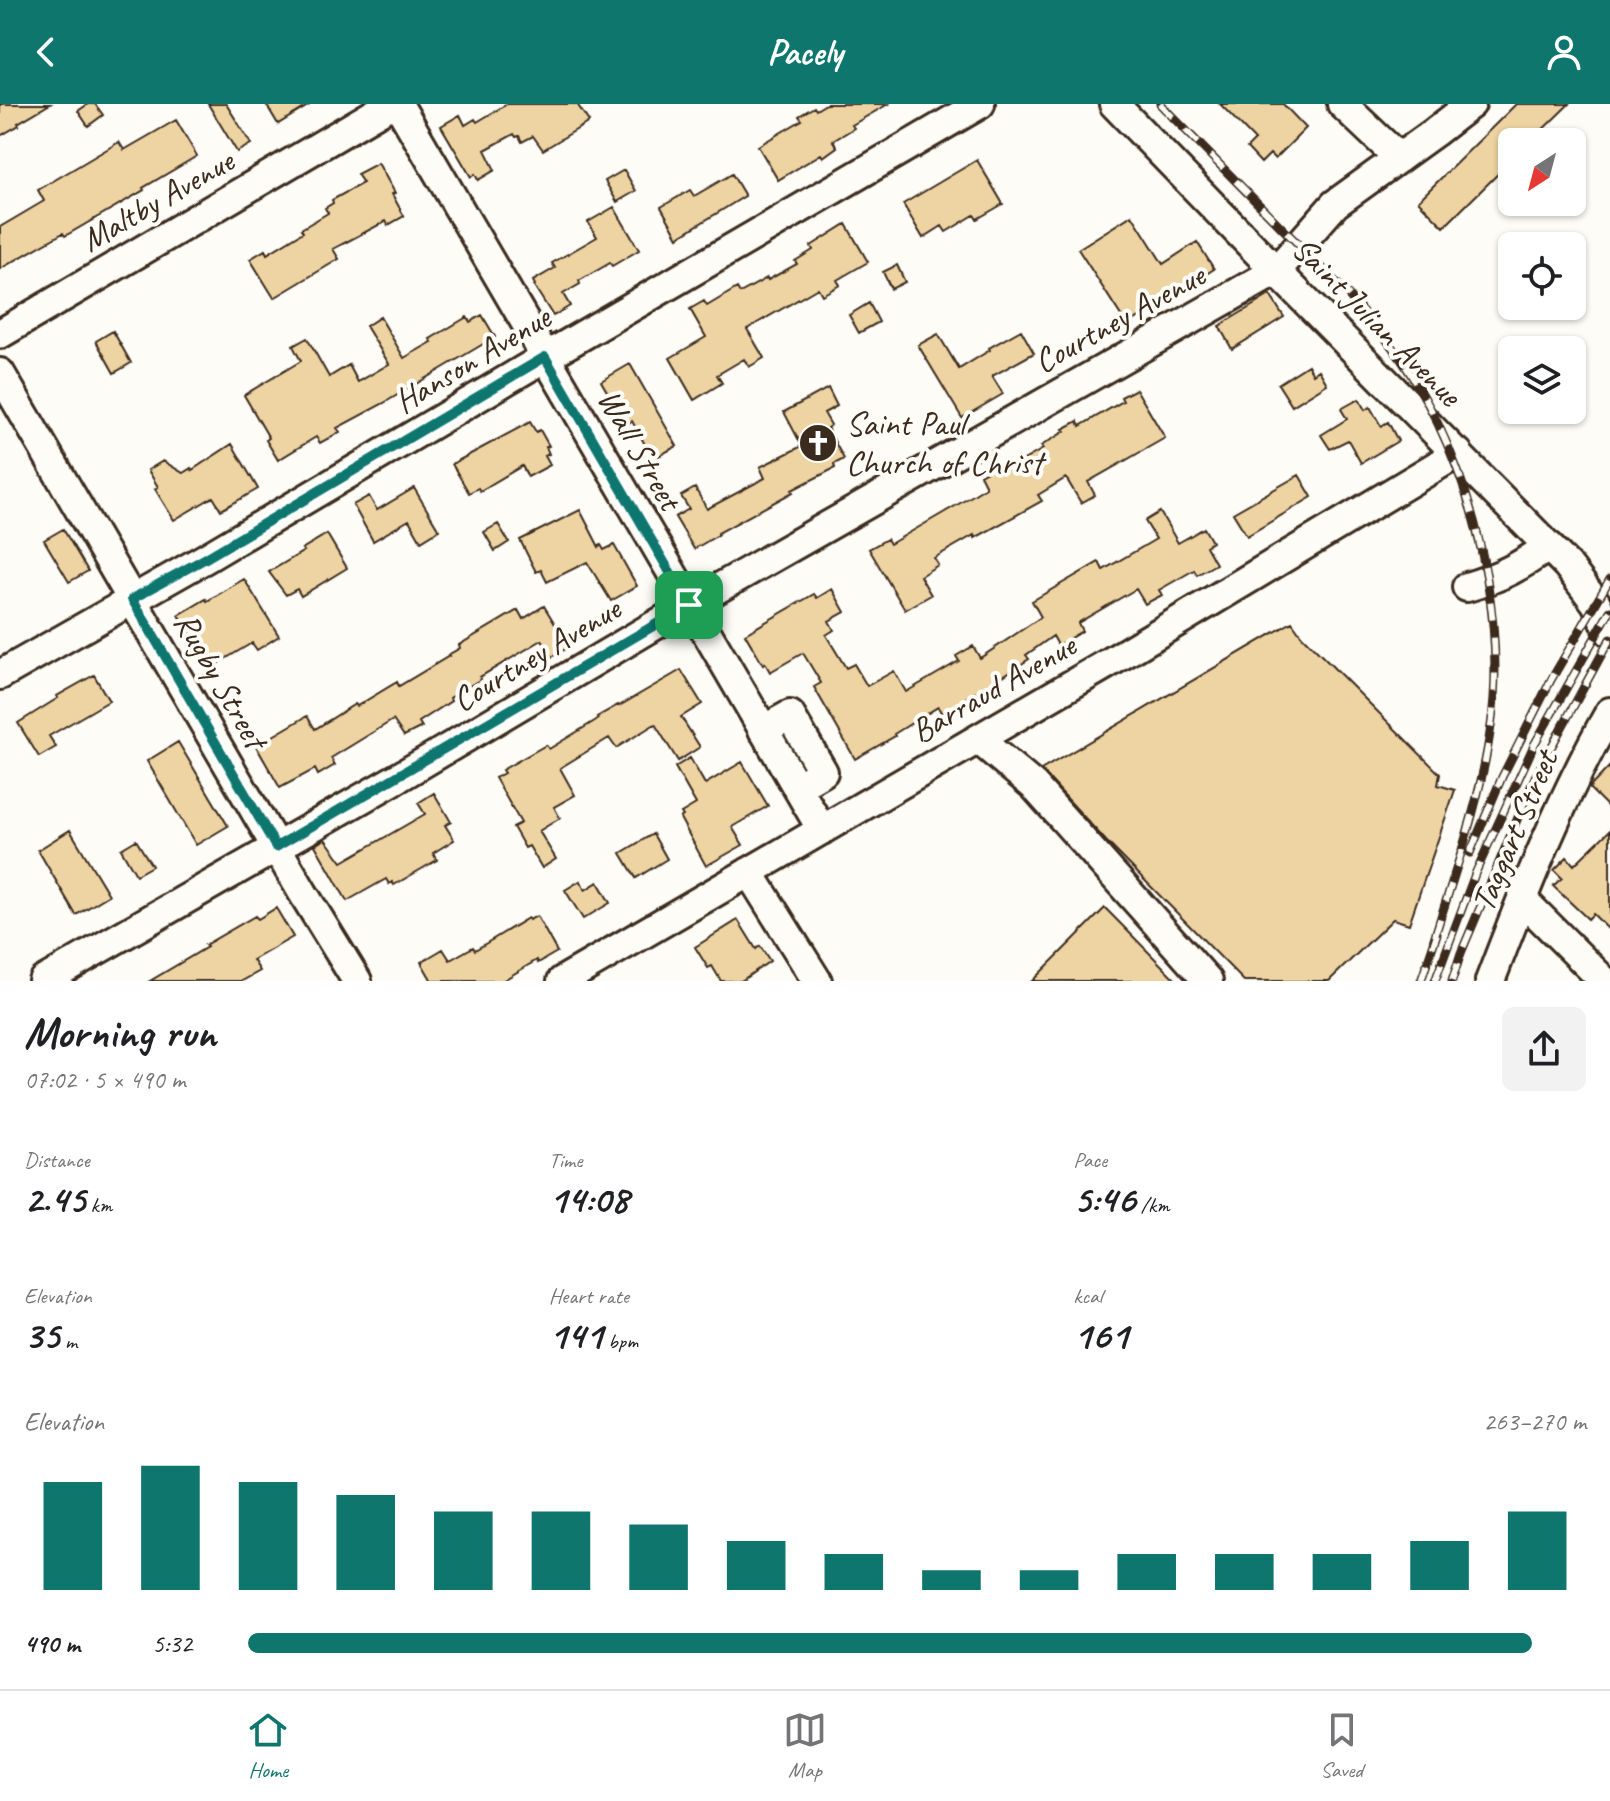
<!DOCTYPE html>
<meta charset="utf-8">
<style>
:root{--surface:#fff;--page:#f2f2f2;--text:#202124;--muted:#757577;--line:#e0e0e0;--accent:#0f766e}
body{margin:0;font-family:Caveat,sans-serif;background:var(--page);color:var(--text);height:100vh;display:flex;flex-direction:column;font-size:30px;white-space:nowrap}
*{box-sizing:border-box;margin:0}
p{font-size:26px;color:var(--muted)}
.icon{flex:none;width:44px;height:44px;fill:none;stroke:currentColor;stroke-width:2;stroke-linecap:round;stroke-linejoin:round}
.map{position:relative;height:877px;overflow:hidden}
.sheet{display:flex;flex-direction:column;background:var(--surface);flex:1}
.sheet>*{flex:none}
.needle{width:52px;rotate:216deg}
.controls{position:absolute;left:1498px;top:24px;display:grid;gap:16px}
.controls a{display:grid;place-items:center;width:88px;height:88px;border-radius:12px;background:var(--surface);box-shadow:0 2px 6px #0004;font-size:40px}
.pin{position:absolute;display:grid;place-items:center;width:68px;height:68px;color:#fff;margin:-34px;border-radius:16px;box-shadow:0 4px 12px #0006}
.round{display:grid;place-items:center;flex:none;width:84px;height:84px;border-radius:12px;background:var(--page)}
.summary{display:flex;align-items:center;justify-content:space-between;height:136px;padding:0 24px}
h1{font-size:44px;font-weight:700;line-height:60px}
.stats{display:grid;grid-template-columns:repeat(3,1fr);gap:12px;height:136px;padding:8px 24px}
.stats div{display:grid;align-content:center}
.stats b{font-size:40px;font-weight:700}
.stats small{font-size:22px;font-weight:400}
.stats p{font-size:22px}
.chart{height:224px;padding:16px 24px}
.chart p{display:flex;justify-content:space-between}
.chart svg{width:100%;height:144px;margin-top:8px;stroke:var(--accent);stroke-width:6}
ul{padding:0 24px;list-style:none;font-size:26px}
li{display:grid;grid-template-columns:128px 96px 1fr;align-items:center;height:60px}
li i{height:20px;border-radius:10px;background:var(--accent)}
header{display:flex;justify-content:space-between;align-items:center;height:104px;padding:0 24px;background:var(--accent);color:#fff;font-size:36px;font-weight:700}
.tab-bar{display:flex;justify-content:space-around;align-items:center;height:112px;border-top:2px solid var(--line);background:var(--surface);font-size:22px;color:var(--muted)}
.tab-bar a{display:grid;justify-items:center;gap:4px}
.tab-bar .selected{color:var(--accent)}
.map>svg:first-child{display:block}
.building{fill:#eed4a3;stroke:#3b2a1e;stroke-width:2}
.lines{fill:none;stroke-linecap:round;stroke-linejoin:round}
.minor-casing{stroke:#3b2a1e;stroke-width:34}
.minor{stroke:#fdfcf7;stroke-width:28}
.rail-casing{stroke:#3b2a1e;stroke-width:9}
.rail{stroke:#fdfcf7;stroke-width:6;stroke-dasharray:18;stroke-linecap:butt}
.route-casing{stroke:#fff;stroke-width:16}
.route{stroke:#0f766e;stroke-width:10}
.labels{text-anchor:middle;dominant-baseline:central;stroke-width:8;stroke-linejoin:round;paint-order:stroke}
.street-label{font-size:34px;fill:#3b2a1e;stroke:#fdfcf7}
.poi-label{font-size:34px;fill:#3b2a1e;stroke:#fdfcf7;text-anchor:start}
</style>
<header><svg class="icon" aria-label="back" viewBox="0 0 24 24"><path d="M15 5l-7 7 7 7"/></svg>Pacely<svg class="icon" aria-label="person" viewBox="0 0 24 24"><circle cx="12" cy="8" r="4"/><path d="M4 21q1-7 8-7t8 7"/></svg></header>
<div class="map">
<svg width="1610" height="877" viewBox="0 0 1610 877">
<rect width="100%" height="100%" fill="#fdfcf7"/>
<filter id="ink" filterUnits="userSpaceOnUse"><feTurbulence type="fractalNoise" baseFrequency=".0125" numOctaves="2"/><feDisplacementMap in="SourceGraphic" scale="16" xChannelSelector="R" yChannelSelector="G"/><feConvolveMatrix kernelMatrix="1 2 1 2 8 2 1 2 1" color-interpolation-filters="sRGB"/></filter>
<g filter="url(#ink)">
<path class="building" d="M0 0H50L18 19 19 21 0 32Z
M88 0H95L103 11 88 22 78 7Z
M208 0H226L251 40 237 48Z
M266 0H311L278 20Z
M507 0H577L589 18 543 46 533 32 522 38 519 32 516 33 514 30 485 46 495 66 478 76 475 70 471 73 441 22 460 11 465 21 475 15 477 18Z
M826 0H888L852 21 854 24 833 37 837 43 823 53 821 50 778 76 758 42 802 16 799 12 814 3 816 6Z
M1220 0H1283L1306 24 1275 55 1270 50 1261 59 1247 44 1255 36Z
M1516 0H1569L1530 38H1512V56L1444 123 1418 97Z
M176 16 197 52 143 84 144 86 65 132 63 129 0 165V123L44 97 38 86 119 38 124 46Z
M977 56 1003 100 977 115 974 111 946 128 942 122 923 134 903 100Z
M378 59 395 89 392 90 404 112 388 121 386 117 333 145 339 155 274 194 250 155 265 146 267 150 303 128 301 125 328 109 325 104 333 99 332 96 363 79 357 70Z
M624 66 636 87 617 98 605 77Z
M732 70 745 92 678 133 661 103 690 86 694 92Z
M614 103 639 146 612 162 610 159 579 177 580 180 563 190 570 202 553 212 534 182 535 181 533 177 555 164 552 159 597 133 588 118Z
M1132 111 1163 160 1197 138 1214 165 1127 221 1078 145Z
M846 120 868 158 837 176 840 181 822 191 818 184 747 225 764 254 749 263 744 255 717 271 722 279 694 296 670 254 706 233 690 205 704 197 707 202 737 184 740 189 767 174 768 176 797 160 795 157 813 146 811 142Z
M897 161 905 178 891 185 883 168Z
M1270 191 1284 213 1232 245 1219 222Z
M869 199 879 218 859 229 849 211Z
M482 211 495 233 384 299 337 324 340 328 320 339 316 333 278 356 266 336 269 334 244 291 301 257 293 242 307 234 329 273 349 261 358 278 389 260 366 222 380 213 404 254 432 238 430 235 467 213 470 218Z
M1021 226 1034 249 992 272 1003 290 962 314 918 241 938 230 959 265 990 246 989 244Z
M113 227 131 259 114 269 96 237Z
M630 260 677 342 653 355 632 317 626 320 601 277Z
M1308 261 1313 270 1319 266 1327 280 1292 302 1278 280Z
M828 284 837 302 824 309 831 321 827 324 844 355 834 360 835 364 792 386 793 388 718 429V431L694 445 675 413 689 405 681 392 695 384 707 405 765 374 760 363 802 342 784 308Z
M1136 285 1165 334 1088 378 1095 391 1081 399 1066 374 1038 391 1042 397 975 434 974 431 934 454 938 461 920 472 931 491 905 506 869 445 887 435 890 440 962 398 986 383 980 371 996 362 1001 369 1043 345 1041 342 1065 327 1063 325 1078 317 1080 322 1123 297 1121 293Z
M1359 295 1365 306 1370 303 1381 322 1388 318 1398 337 1361 359 1348 336 1330 345 1321 331 1347 315 1341 305Z
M530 318 536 328 540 326 549 342 546 343 549 350 545 352 550 361 528 373 522 362 480 387 478 384 469 389 452 360Z
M232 340 258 385 221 406 213 393 174 416 155 385 158 383 148 366 163 357 183 369 191 364 192 366Z
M1299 371 1312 393 1247 432 1233 409Z
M414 384 439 426 421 437 409 416 373 437 353 401 369 392 377 406Z
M580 406 599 443 601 441 604 446 614 441 637 482 611 497 587 458 547 478 541 466 536 468 520 436Z
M1160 408 1178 439 1204 424 1212 438 1206 442 1216 460 1197 471 1194 466 1159 486 1162 491 1145 500 1136 485 1078 519 1082 527 1058 541 1053 532 1026 551 1029 555 994 578 999 587 982 597 975 588 942 610 938 603 894 630 895 632 855 655 814 583 821 579 803 549 770 568 765 559 763 561 745 530 814 490 817 494 832 485 845 508 829 517 834 526 826 531 846 564 854 560 867 582 894 567 906 588 959 557 956 552 973 542 980 554 1041 513 1032 497 1099 458 1103 466 1156 435 1145 417Z
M498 420 509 438 495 447 484 428Z
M63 425 88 467 69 478 44 436Z
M327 430 347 464 301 492 297 485 286 491 269 468 304 447 302 445Z
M244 475 279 532 257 546 252 539 210 564 179 511 206 495 207 497Z
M544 502 569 543 552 553 542 536 480 573 481 575 450 594 451 597 419 618 422 623 404 632 393 616 331 654 335 661 318 671 315 665 280 684 256 642 307 612 315 625 355 600 357 602 397 578 399 582 449 552 448 551 460 544 459 541 518 506 523 515Z
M1292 518 1302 532 1440 670 1438 681 1455 686 1409 820 1393 815 1329 877H1244L1107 738 1041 666Z
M681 566 702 600 681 613 700 643 678 657 655 620 616 644 609 634 560 664 575 691 554 703 560 714 539 727 556 755 542 764 529 742 525 744 513 723 521 719 495 674 504 669 502 666 546 641 549 645 598 615 597 613 618 601 619 602Z
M94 571 109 597 49 632 56 643 39 653 18 619 58 594 57 592Z
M178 638 228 722 196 741 147 657Z
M690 654 705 680 742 658 768 702 732 723 743 741 706 762 680 714 683 712 681 709 696 700 675 663Z
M1610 662V705L1589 684Z
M434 689 451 718 445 721 454 736 433 749 437 756 394 781 392 778 389 780 386 775 347 797 315 741 325 735 342 758 425 710 418 699Z
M70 726 109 791 76 811 38 746Z
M1610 726V827L1593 810 1588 815 1553 782 1562 774 1554 766 1567 753 1574 761Z
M653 730 667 755 636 774 621 749Z
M136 736 152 762 136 771 121 745Z
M580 777 585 786 598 778 610 799 583 815 565 786Z
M276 804 293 833 253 856 260 867 242 877H150L207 843 205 841 255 812 258 815Z
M1105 804 1177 877H1032Z
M537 812 557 848 538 859 537 856 502 877H432L421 858 443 845 450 856 473 843 475 846 528 814 529 816Z
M738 816 756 845 760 842 770 857 741 877H721L712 862 708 864 695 843Z"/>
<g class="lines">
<defs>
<path id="minor" d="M398 0 822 726
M1114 0 1276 167 1567 461 1596 499 1610 528
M1342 0 1399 54
M0 230 391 0
M0 269 303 789 357 877
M1467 483C1501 473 1521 462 1549 442
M0 571 206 454 559 245 980 0
M763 626 790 611 823 668 797 683
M978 635 1034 682 1208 877
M749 768 817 877
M1522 795 1604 877
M43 877 401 672 689 501 1276 167 1335 100 1435 28 1471 0
M562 877 1107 560 1458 349
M1490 877C1525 785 1561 694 1610 608"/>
</defs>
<use href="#minor" class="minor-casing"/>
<use href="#minor" class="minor"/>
<defs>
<path id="rail" d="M1160 0C1201 42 1242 83 1283 125 1319 160 1355 196 1386 235 1464 334 1509 497 1491 622 1481 696 1455 767 1433 838
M1470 749 1502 673 1551 576 1610 475
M1421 877 1437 830
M1435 877 1475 770 1534 641 1610 507
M1452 877 1461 849 1535 673 1610 535"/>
</defs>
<use href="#rail" class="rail-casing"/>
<use href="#rail" class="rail"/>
</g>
</g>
<g class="lines" filter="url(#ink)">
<defs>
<path id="route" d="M545 253 689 501 276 743 132 495 206 454Z"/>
</defs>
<use href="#route" class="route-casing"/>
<use href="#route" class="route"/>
</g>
<defs>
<symbol id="church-disc" viewBox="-11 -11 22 22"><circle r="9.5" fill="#3b2a1e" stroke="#fdfcf7"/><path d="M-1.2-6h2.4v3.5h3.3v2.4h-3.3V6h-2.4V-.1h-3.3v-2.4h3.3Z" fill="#fff"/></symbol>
</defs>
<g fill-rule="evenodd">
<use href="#church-disc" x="796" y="317" width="44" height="44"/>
</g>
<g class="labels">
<g class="street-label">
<text transform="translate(157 96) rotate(-30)">Maltby Avenue</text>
<text transform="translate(1119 214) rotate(-29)">Courtney Avenue</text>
<text transform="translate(1377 217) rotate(45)">Saint Julian Avenue</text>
<text transform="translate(472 255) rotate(-31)">Hanson Avenue</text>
<text transform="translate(640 345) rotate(60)">Wall Street</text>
<text transform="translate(536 550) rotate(-31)">Courtney Avenue</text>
<text transform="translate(221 576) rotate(60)">Rugby Street</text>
<text transform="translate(993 584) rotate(-30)">Barraud Avenue</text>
<text transform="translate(1514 727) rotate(-67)">Taggart Street</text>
</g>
<g class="poi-label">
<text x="846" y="319">Saint Paul<tspan x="846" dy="39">Church of Christ</tspan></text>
</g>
</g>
</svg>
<div class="controls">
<a><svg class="needle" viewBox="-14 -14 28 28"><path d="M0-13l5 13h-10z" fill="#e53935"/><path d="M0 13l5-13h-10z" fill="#757577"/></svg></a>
<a><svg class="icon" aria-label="locate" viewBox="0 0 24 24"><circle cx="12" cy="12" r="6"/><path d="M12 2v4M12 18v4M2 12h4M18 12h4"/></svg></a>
<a><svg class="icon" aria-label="layers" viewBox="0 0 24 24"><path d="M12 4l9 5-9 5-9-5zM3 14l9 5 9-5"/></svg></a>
</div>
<div class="pin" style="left:689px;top:501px;background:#1e9e55"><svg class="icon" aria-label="arrive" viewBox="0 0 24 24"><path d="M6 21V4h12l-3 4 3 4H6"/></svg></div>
</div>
<section class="sheet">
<div class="summary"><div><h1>Morning run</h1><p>07:02 · 5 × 490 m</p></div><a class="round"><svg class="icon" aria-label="share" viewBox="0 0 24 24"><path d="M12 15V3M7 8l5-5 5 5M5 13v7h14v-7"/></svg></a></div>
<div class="stats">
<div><p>Distance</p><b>2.45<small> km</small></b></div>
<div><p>Time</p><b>14:08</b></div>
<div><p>Pace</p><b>5:46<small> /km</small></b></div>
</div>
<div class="stats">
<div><p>Elevation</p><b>35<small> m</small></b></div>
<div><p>Heart rate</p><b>141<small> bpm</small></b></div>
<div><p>kcal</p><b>161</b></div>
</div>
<div class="chart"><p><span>Elevation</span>263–270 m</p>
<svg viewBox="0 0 160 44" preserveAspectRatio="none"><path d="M5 44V11M15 44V6M25 44V11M35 44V15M45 44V20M55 44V20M65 44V24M75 44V29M85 44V33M95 44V38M105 44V38M115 44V33M125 44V33M135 44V33M145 44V29M155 44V20"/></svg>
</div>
<ul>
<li><b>490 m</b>5:32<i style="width:96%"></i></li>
</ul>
</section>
<nav class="tab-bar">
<a class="selected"><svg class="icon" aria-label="home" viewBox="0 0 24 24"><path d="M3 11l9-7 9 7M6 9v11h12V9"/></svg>Home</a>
<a><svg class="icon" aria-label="map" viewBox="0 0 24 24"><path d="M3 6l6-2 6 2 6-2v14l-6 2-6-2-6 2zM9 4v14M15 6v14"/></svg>Map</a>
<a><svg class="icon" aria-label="saved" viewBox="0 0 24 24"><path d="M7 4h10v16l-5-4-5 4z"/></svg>Saved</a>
</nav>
